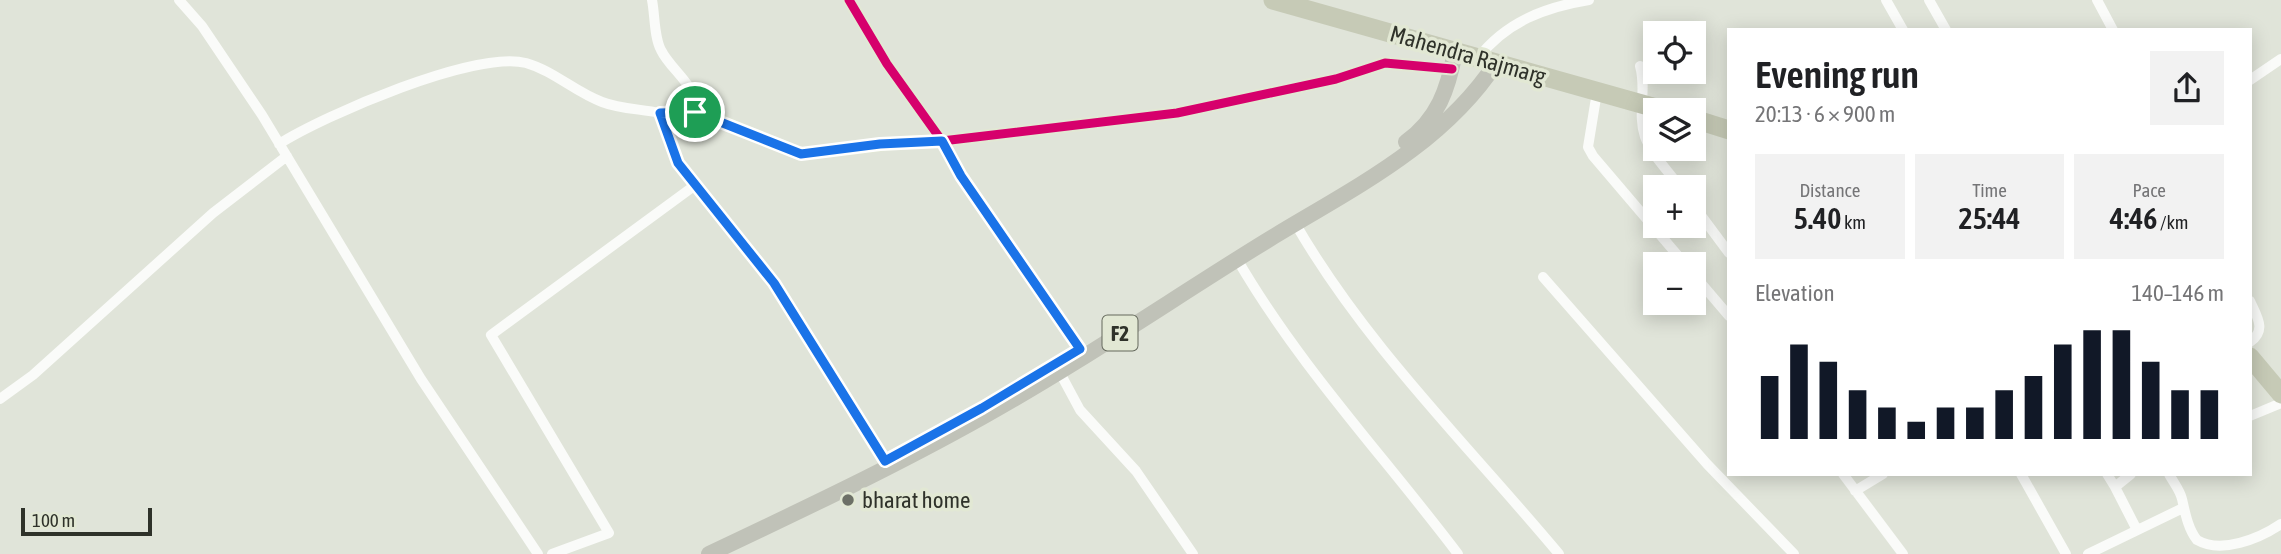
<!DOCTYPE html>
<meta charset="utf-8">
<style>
:root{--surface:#fff;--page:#f2f2f2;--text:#202124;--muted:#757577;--accent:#111827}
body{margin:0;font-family:"Asap Condensed",sans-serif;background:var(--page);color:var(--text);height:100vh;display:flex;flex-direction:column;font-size:26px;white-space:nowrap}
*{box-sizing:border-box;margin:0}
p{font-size:23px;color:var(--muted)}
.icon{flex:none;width:38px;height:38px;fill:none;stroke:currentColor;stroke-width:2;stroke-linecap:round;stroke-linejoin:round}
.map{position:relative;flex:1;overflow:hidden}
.details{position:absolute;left:1727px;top:28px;width:525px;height:448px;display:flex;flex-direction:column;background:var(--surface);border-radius:0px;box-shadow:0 4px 18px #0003}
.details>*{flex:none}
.buttons{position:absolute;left:1643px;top:21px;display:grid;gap:14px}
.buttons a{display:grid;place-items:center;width:63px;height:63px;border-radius:0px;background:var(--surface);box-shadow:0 4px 18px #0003;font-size:35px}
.scale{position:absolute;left:21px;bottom:18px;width:131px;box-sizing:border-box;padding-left:7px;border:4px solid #2f322a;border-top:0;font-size:19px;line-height:24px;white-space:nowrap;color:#2f322a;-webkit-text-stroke:5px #e2e8d4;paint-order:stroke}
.pin{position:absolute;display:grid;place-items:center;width:60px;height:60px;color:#fff;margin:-30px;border:4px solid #fff;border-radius:50%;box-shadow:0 2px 7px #0007}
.round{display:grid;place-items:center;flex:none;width:74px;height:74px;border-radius:0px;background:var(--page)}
.overview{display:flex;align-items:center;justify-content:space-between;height:119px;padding:0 28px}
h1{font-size:38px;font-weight:600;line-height:52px}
.figures{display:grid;grid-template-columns:repeat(3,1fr);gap:10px;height:119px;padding:7px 28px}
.figures div{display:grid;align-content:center;border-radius:0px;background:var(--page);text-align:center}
.figures b{font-size:30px;font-weight:600}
.figures small{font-size:19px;font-weight:400}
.figures p{font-size:19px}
.chart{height:196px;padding:14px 28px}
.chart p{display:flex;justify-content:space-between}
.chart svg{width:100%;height:126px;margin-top:7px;stroke:var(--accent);stroke-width:6}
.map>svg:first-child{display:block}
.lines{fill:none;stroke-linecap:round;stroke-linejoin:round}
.street{stroke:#fafbf9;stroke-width:10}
.primary{stroke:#c0c2b8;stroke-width:16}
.highway{stroke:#c6cab6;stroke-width:19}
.cycleway-casing{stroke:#e2e8d4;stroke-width:13}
.cycleway{stroke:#d6006c;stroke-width:9}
.route-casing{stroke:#fff;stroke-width:14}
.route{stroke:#1a73e8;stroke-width:9}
.poi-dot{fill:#6d7067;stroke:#e2e8d4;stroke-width:2.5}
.labels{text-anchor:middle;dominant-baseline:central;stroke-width:7;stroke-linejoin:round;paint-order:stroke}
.shield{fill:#e2e8d4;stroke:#65695d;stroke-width:2}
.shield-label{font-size:21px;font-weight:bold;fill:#2f322a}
.street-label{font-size:23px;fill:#2f322a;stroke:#e2e8d4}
.poi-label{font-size:23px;fill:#2f322a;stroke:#e2e8d4;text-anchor:start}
</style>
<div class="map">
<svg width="2281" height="554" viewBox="0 0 2281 554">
<rect width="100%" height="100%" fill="#e0e4d9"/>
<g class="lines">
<path class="street" d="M179 0 202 26 262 115 421 379 538 554
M652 0C655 15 654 37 661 50 671 71 699 86 695 112
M849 0 887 64 942 141H917L801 154 709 116 695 112 660 113 678 163 774 283 885 461
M1886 0 1903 30
M1929 0 1946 30
M2097 0 2113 30
M1478 58C1506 22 1545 7 1589 0
M1640 66C1647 90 1637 113 1645 137 1652 155 1669 172 1680 187
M2250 80 2281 59
M1597 92 1588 147 1593 156 1685 264
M279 144C325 115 475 50 526 63 554 71 575 92 602 102 620 109 642 109 660 113
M1694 206 1729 253
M1295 223C1366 346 1468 445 1559 554
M1237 259C1299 366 1384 456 1458 554
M1694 275 1729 316
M1543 277 1707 464 1794 554
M2250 301C2257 317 2267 330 2250 342
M1080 349 961 176 942 141 1177 113 1336 79 1385 63 1452 69
M1059 371 1080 410 1136 471 1193 554
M0 399 33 375 213 213 287 156
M2250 416 2281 403
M1843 474 1903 554
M2021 474 2066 554
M2107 474 2115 487
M2131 474 2115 487 2136 528
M2169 474C2173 482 2180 490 2182 499 2185 512 2188 529 2197 540 2221 554 2259 539 2281 524
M1855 491 1883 474
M552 554 609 533 491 335 694 186
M2088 554 2183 508"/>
<path class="primary" d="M1406 142C1438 119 1448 89 1455 52
M709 554C802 510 895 466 984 416 1077 364 1165 304 1255 248 1341 194 1439 150 1496 63"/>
<path class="highway" d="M1273 0 1663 110
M1694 119 1729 130
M2250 357 2281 394"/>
<defs>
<path id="cycleway" d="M849 0 887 64 942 141H917L801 154 709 116 695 112 660 113 678 163 774 283 885 461
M1080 349 961 176 942 141 1177 113 1336 79 1385 63 1452 69"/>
</defs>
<use href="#cycleway" class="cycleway-casing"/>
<use href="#cycleway" class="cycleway"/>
</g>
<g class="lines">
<defs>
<path id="route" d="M695 112 801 154 880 144 942 141 961 176 1080 349 982 408 885 461 774 283 678 163 660 113Z"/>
</defs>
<use href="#route" class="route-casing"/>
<use href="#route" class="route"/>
</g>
<circle class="poi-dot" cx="848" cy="500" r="7"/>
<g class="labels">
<rect class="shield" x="1102.5" y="315.5" width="35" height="35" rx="5"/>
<g class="shield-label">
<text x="1120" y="333">F2</text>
</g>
<g class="street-label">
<text transform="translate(1468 55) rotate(16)">Mahendra Rajmarg</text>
</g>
<g class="poi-label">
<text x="862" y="500">bharat home</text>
</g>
</g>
</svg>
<div class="buttons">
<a><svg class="icon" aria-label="locate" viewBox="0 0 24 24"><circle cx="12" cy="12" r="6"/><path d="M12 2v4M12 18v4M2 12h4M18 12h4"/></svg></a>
<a><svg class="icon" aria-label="layers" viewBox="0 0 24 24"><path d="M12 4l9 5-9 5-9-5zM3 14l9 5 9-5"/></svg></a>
<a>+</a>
<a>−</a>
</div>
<div class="scale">100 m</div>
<div class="pin" style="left:695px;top:112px;background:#1e9e55"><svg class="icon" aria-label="arrive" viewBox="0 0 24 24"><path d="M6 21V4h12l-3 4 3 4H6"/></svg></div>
<section class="details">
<div class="overview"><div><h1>Evening run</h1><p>20:13 · 6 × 900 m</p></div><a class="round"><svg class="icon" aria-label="share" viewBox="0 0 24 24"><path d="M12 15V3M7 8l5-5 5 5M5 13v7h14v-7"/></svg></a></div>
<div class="figures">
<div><p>Distance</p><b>5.40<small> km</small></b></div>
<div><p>Time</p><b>25:44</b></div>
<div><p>Pace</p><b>4:46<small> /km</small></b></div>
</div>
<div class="chart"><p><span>Elevation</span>140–146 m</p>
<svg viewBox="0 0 160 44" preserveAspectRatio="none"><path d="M5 44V22M15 44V11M25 44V17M35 44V27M45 44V33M55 44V38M65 44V33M75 44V33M85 44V27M95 44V22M105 44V11M115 44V6M125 44V6M135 44V17M145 44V27M155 44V27"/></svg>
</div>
</section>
</div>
